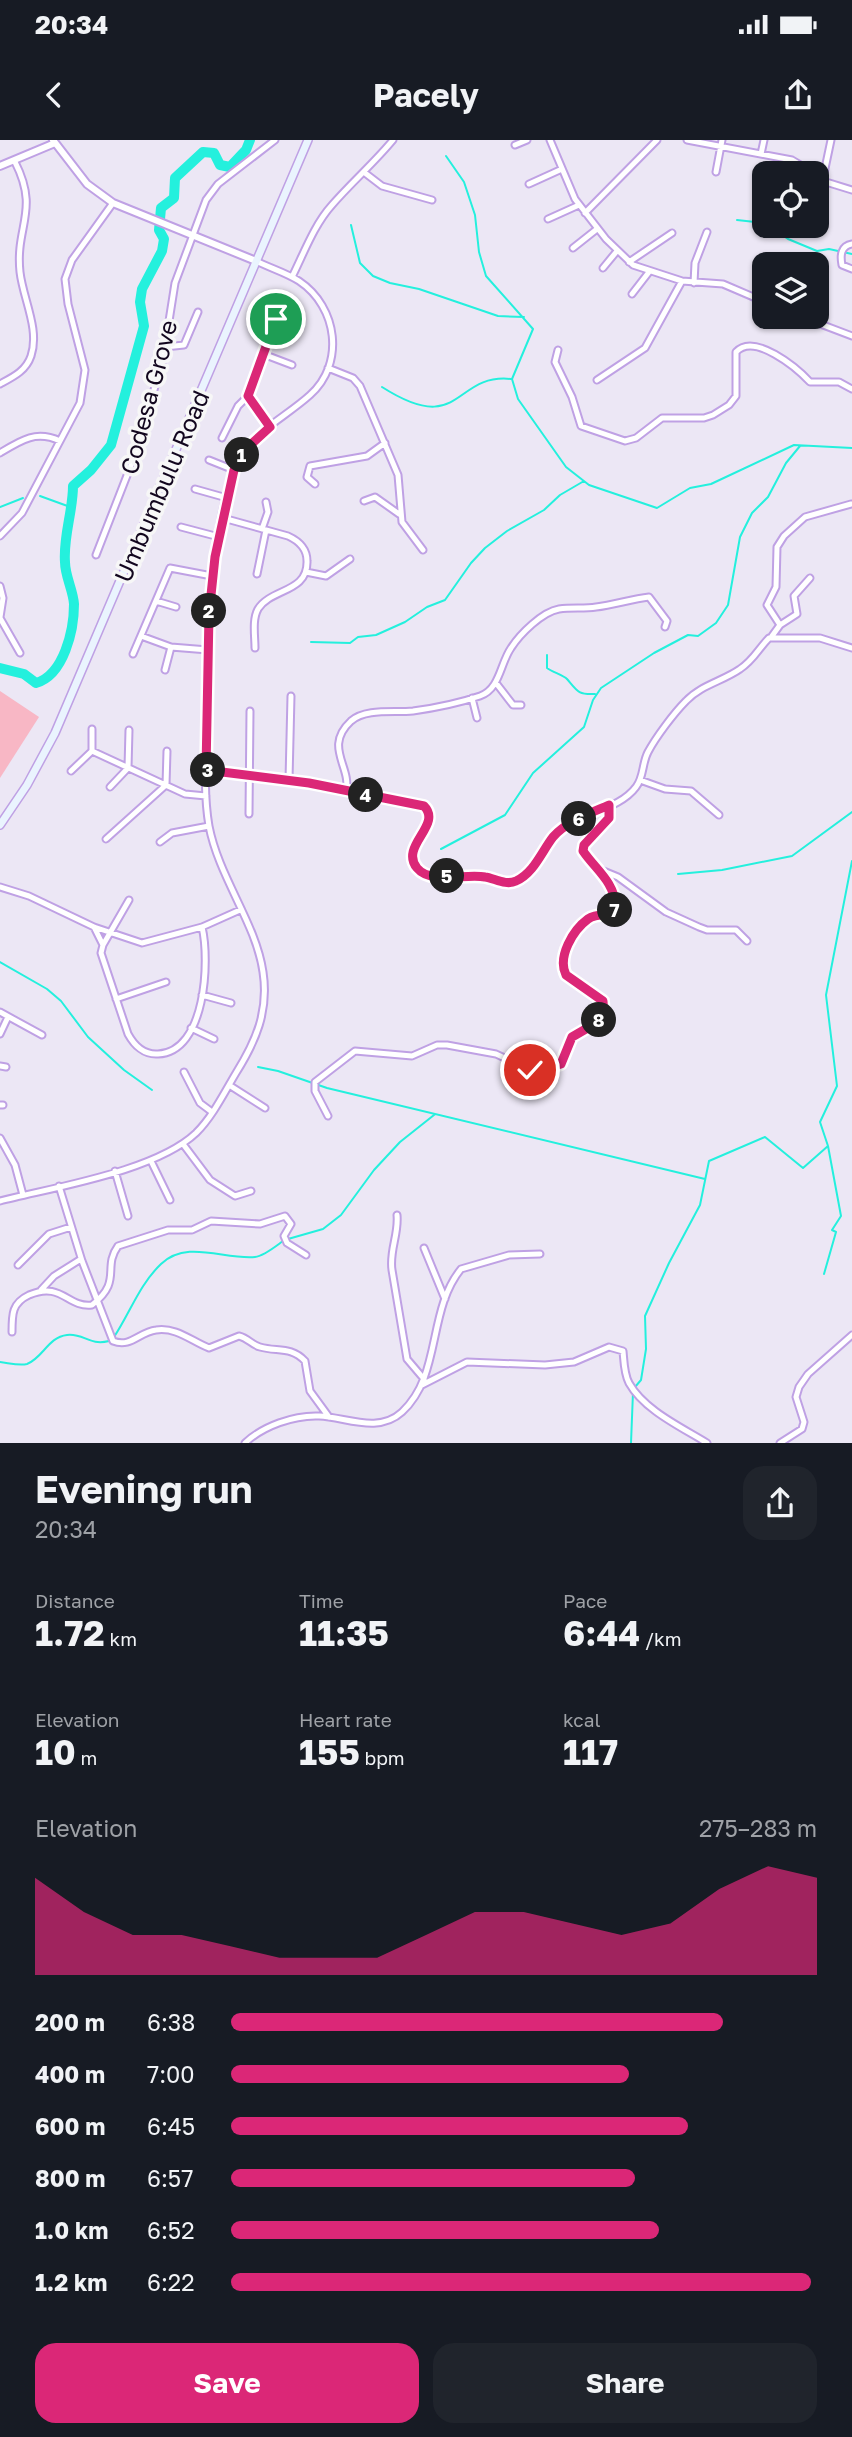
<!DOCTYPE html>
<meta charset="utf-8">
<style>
:root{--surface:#171b24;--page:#20242c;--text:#f1f3f6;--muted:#9ea1a6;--accent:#db2777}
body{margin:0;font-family:"Golos Text",sans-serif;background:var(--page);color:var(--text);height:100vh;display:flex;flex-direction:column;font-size:26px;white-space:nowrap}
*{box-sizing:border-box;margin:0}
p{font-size:23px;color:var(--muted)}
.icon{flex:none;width:38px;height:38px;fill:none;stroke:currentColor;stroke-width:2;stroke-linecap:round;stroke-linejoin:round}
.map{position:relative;height:1303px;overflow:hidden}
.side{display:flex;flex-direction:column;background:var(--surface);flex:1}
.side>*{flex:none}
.fabs{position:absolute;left:752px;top:21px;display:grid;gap:14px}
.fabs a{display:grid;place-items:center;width:77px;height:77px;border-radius:14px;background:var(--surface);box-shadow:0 2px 5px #0004;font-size:35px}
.pin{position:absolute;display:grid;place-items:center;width:60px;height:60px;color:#fff;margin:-30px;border:4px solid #fff;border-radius:50%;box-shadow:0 2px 7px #0007}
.km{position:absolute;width:35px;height:35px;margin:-18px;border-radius:50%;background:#222;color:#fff;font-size:19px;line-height:35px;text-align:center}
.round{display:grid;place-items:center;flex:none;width:74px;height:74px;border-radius:21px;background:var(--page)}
.head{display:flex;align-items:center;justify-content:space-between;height:119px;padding:0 35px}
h1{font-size:38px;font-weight:700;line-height:52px}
.figures{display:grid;grid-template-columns:repeat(3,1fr);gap:10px;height:119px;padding:7px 35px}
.figures div{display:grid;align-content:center}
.figures b{font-size:35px;font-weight:700}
.figures small{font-size:19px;font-weight:400}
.figures p{font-size:19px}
.chart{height:196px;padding:14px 35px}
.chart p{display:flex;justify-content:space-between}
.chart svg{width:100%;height:126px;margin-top:7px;fill:var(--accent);opacity:.7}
.primary-button{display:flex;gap:14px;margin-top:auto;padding:14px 35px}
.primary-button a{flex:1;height:80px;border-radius:21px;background:var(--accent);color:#fff;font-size:28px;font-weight:700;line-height:80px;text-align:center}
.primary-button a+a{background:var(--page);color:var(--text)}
ul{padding:0 35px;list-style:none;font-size:23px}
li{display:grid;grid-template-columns:112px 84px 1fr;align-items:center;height:52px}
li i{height:18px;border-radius:9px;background:var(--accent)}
.status{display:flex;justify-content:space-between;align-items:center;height:49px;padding:0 35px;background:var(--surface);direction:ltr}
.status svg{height:19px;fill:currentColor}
header{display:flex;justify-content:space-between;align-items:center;height:91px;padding:0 35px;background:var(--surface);font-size:32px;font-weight:700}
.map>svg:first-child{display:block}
.green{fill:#f8b7c5}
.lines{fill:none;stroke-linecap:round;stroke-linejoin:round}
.stream{stroke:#24f0dd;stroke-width:2}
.river{stroke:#24f0dd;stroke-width:10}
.minor-casing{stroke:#bfa1e4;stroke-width:9}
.tertiary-casing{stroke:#bfa1e4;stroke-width:10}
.secondary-casing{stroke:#bfa1e4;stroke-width:10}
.minor{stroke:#fff;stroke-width:5}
.tertiary{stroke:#fff;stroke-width:6}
.secondary{stroke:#eaf4fe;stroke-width:7}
.route-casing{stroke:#fff;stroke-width:14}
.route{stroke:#db2777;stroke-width:9}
.labels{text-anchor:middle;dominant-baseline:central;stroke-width:7;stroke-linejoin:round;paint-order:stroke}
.street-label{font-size:24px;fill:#12061e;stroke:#f7f7f7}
</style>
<div class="status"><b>20:34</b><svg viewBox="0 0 49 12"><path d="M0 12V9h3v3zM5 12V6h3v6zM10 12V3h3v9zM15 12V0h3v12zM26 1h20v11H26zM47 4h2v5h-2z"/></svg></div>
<header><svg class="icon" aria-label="back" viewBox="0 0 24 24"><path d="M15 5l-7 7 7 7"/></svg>Pacely<svg class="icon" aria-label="share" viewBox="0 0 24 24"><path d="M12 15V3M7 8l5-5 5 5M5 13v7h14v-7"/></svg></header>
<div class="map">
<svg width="852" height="1303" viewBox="0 0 852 1303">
<rect width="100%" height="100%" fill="#ece7f5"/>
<path class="green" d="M0 551 39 577 0 638Z"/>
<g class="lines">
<path class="stream" d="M446 16 464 42 475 75 479 112 486 136 533 189 512 239 518 259 566 327 589 345 657 368 690 348 711 344 794 305 852 308
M737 80 765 83
M351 85 360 123 373 136 390 143 419 149 498 176 524 177
M769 86 788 99 817 111 829 109 852 114
M382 247C462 298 453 233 511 239
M40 356 73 368
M0 367 23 358
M311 502 350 503 358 497 376 495 405 482 427 467 445 460 471 423 485 408 507 391 544 370 560 355 584 341
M547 515V528C552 532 563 535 567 539 577 551 578 555 595 554
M441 709 505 675 533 633 584 587 593 560 601 548 654 513 688 495 698 496 716 483 728 465 740 397 752 373 768 357 786 323 800 306
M678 734 722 730 792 716 852 672
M0 822 47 849 61 861 88 897 124 930 152 950
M258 927 278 931 327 948 705 1039
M288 1099 323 1089 341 1075 374 1030 400 1002 434 975
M824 1134 836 1092 832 1090 841 1076 828 1006
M114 1197C130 1173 139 1145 161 1124 187 1099 224 1120 255 1117 264 1116 276 1106 283 1101
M0 1222C9 1223 19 1226 27 1224 43 1218 48 1197 67 1195 84 1193 89 1206 109 1201
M635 1247 641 1240 646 1209 645 1176 669 1123 700 1065 709 1021 765 997 803 1028 828 1006 820 982 837 946 826 855 852 721
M631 1303 633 1252"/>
<path class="river" d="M0 528 24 534 36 543C64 535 74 490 74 464 73 450 65 436 65 422 63 397 73 371 73 346L91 330 111 305 144 186 140 162 142 149 162 111 164 99 159 90 161 68 174 58 175 38 203 12 214 13 220 25 230 27 246 10 250 0"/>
<defs>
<path id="minor" d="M550 0 575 59 606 99 633 125 682 141 723 144 765 162
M687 0 792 20 814 33
M515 5 527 0
M761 14 764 0
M716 32 722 0
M365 33 382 46 432 60
M820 37 826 42 852 50
M823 38 831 0
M529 44 562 29
M585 73 657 0
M548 79 579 65
M852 104C841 106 840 115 842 125L852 129
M573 108 597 89
M629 122 672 93
M603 128 617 111
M292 137C304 113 314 85 332 65 352 42 374 23 393 0
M694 143 695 123 707 92
M632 154 649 132
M755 158 765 139
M271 177 300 188
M802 177 852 196
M165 207 184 205 198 172
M558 210 555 222 572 257 581 286 625 301 636 298 662 278H704L713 275 729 265 736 256V212C754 192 797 228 810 242H839L852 249
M263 214 292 225
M328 228 353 238 360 246 398 335 402 382 423 410
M597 240 645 208 682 141
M0 244C13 237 26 231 31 216 40 189 23 159 20 132 15 86 40 71 15 22
M248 256 270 287
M222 298 238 266 248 256 276 179
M0 313C21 300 36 290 60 301
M209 320 234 330
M315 344 307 337 310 326 367 316 385 303
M195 349 227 358
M364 361 375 357 399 374
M223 378 288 396C299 401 307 409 307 421 308 453 271 448 258 469 252 480 255 496 255 508
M181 387 219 397
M262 389 268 372 266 362
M0 396 22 373 80 263 85 230 68 164 65 139 72 120 113 63
M96 415 135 315 163 219 175 143 206 60 218 44 275 0
M306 432 326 436 350 419
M257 434 266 390
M0 446 3 458 0 477
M156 461 176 467
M0 478 20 513
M780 485 767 465 776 447 777 407 784 396 805 377 851 364
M141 496 171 507 208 510
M772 496 780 485 797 474 794 456 810 438
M133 514 170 428 212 436
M165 530 171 507
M496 543 513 565H521
M472 558 477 578
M92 611 185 654 206 656
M92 611V589
M206 630 309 643 423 666C444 686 393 710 420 731 433 742 456 735 472 735 485 736 501 745 513 742 533 738 545 704 559 692 580 673 619 670 636 647 644 637 642 623 648 612 656 597 674 573 686 561 701 545 723 541 740 529 753 521 759 508 769 498H820L852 508
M71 631 92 611
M289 640 291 556
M640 640 665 649 691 651 719 675
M110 647 128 628 129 590
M346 651C352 627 323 607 351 581 366 568 394 573 413 571 435 568 459 563 480 556 500 549 500 524 511 508 520 494 542 472 559 469 572 467 584 469 596 467 614 465 631 459 649 457L667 481 665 487
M249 674 250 571
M106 699 166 645 167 611
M160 702 172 693 209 686
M601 730 618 737 666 772 699 787 707 790H736L747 801
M0 747 29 756 94 787 142 803 202 787 240 770
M129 760 103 805 101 813 128 894C134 905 144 915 158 914 206 912 210 820 202 787
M94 787 103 805
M202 855 231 863
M116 859 166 842
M0 872 42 895
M191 888 214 899
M0 894 8 877
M0 926 6 927
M184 932 200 963 212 972
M229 945 265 968
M0 965H3
M328 976 315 951V942L355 911 412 916 437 905H447L496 914 530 930 545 929 562 923 571 896 591 886 604 875 603 861 566 835C557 817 573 790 588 779 595 774 603 775 611 774L616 767C614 741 595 730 583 711L587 700 609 678V665
M0 998 15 1025 23 1055
M183 1004 210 1040 235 1056 251 1051
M151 1021 170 1060
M115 1031 128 1076
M59 1046 82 1121 113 1201C131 1208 139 1192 156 1190 177 1187 191 1201 209 1208L239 1196C248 1198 252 1205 260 1207 277 1212 291 1206 305 1221L310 1251 329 1277
M0 1061C55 1047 156 1031 196 993 213 976 224 953 236 933 256 901 269 871 263 832 256 783 219 738 209 686 203 651 206 614 207 579 208 537 207 495 210 453 213 420 224 341 242 314 259 289 288 275 310 255 345 224 338 167 299 141 287 133 270 128 256 121
M397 1075C399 1094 389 1111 392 1130L407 1219 424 1239
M424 1108 445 1159
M18 1125 49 1094 71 1087
M41 1150 54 1136 81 1119
M12 1192C12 1174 12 1163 29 1155 62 1141 67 1168 92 1165 123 1141 102 1128 118 1106L168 1090H192L211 1081 260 1084 285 1076 291 1084 284 1096 287 1103 306 1115
M422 1245 467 1222 545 1225 574 1222 609 1207 623 1211C624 1221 624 1234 629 1243 644 1270 681 1287 707 1303
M245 1303C263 1286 294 1275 319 1276 346 1277 378 1294 402 1272 442 1235 427 1171 461 1129L509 1115 540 1114
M780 1303 802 1289 804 1282 796 1257 799 1247 808 1234 852 1195"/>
<path id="tertiary" d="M53 0 87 44 113 63 256 121
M0 26 55 3"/>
<path id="secondary" d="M0 685 27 645 55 593 308 0"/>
</defs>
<use href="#minor" class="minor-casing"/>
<use href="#tertiary" class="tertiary-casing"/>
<use href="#secondary" class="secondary-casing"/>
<use href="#minor" class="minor"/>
<use href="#tertiary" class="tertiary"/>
<use href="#secondary" class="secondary"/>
</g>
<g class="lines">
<defs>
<path id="route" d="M276 179 248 256 270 287 248 307 234 330 215 417 209 474 206 630 309 643 424 666C443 685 399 706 417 728 431 745 466 733 485 737 494 738 506 746 516 741 534 733 542 711 553 697 567 681 591 673 609 665V678L584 705 583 711C596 730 614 741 616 767L611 774C603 775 595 774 588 779 573 790 557 817 566 835L603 861 604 875 591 886 572 897 561 924 545 929 530 930"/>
</defs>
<use href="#route" class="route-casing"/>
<use href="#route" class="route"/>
</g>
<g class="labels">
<g class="street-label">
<text transform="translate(148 257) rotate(-75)">Codesa Grove</text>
<text transform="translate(161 346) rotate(-67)">Umbumbulu Road</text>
</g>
</g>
</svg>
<div class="fabs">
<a><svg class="icon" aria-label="locate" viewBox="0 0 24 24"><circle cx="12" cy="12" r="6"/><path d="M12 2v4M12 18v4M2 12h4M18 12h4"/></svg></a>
<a><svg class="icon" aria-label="layers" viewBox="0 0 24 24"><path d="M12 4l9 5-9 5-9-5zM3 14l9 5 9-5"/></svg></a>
</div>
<div class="pin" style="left:276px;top:179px;background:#1e9e55"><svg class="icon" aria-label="arrive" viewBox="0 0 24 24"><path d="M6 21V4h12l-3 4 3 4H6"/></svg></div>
<div class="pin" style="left:530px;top:930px;background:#d93025"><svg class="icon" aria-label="check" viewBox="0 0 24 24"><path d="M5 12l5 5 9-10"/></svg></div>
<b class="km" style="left:242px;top:315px">1</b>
<b class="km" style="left:209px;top:471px">2</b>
<b class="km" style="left:208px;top:630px">3</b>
<b class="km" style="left:366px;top:655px">4</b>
<b class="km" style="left:447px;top:736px">5</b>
<b class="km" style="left:579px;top:679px">6</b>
<b class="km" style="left:615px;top:770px">7</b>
<b class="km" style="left:599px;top:880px">8</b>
</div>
<section class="side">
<div class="head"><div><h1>Evening run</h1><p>20:34</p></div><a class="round"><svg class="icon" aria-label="share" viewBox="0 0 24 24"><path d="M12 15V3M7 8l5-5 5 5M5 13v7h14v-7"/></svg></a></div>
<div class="figures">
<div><p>Distance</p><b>1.72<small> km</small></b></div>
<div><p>Time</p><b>11:35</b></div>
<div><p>Pace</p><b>6:44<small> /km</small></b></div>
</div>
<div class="figures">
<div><p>Elevation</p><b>10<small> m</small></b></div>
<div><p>Heart rate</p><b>155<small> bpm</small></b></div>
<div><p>kcal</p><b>117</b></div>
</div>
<div class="chart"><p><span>Elevation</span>275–283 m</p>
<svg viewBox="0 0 160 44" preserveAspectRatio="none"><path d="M0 44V10L10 22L20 30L30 30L40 34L50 38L60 38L70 38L80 30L90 22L100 22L110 26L120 30L130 26L140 14L150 6L160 10V44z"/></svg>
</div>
<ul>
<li><b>200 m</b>6:38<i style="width:84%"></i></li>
<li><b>400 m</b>7:00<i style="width:68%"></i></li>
<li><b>600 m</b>6:45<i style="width:78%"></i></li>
<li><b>800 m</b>6:57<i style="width:69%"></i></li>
<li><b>1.0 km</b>6:52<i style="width:73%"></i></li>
<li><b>1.2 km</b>6:22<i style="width:99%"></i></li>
</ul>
<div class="primary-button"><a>Save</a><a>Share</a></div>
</section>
